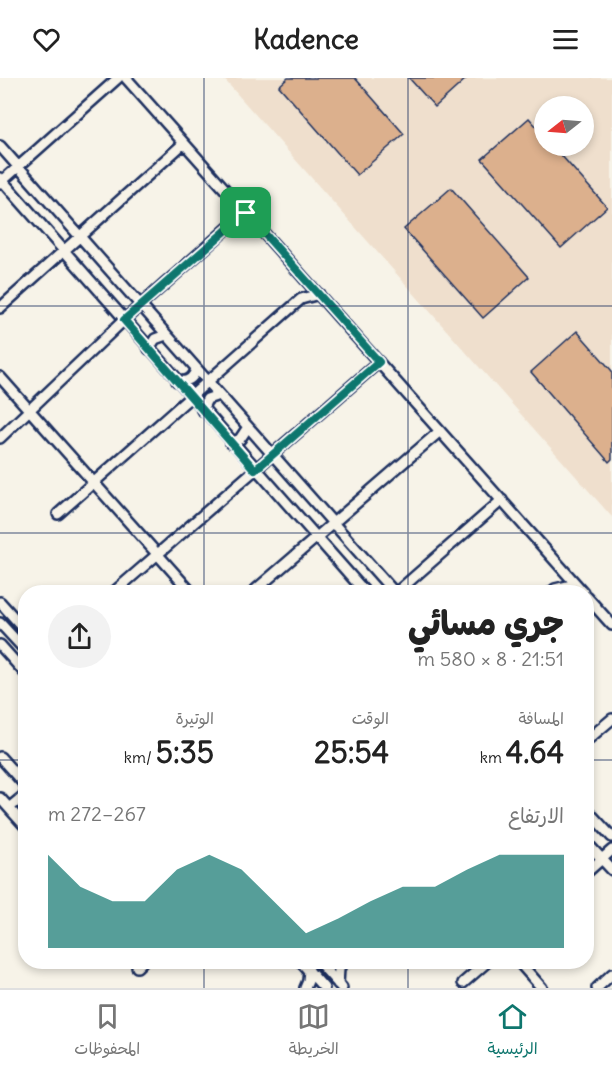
<!DOCTYPE html>
<html lang="ar">
<meta charset="utf-8">
<style>
:root{--surface:#fff;--page:#f2f2f2;--text:#222;--muted:#767676;--line:#e0e0e0;--accent:#0f766e}
body{margin:0;font-family:Delius,"Playpen Sans Arabic",sans-serif;background:var(--page);color:var(--text);direction:rtl;height:100vh;display:flex;flex-direction:column;font-size:22px;white-space:nowrap}
*{box-sizing:border-box;margin:0}
p{font-size:20px;color:var(--muted)}
.icon{flex:none;width:33px;height:33px;fill:none;stroke:currentColor;stroke-width:2;stroke-linecap:round;stroke-linejoin:round}
.map{position:relative;flex:1;overflow:hidden;direction:ltr}
.details{position:absolute;left:18px;top:507px;width:576px;height:384px;display:flex;flex-direction:column;background:var(--surface);border-radius:24px;box-shadow:0 3px 9px #0003;direction:rtl}
.details>*{flex:none}
.needle{width:39px;rotate:253deg}
.controls{position:absolute;left:534px;top:18px;display:grid;gap:12px}
.controls a{display:grid;place-items:center;width:60px;height:60px;border-radius:50%;background:var(--surface);box-shadow:0 3px 9px #0003;font-size:30px}
.pin{position:absolute;display:grid;place-items:center;width:51px;height:51px;color:#fff;margin:-26px;border-radius:12px;box-shadow:0 3px 9px #0006}
.round{display:grid;place-items:center;flex:none;width:63px;height:63px;border-radius:32px;background:var(--page)}
.headline{display:flex;align-items:center;justify-content:space-between;height:102px;padding:0 30px}
h1{font-size:33px;font-weight:800;line-height:45px}
.stats{display:grid;grid-template-columns:repeat(3,1fr);gap:9px;height:102px;padding:6px 30px}
.stats div{display:grid;align-content:center}
.stats b{font-size:30px;font-weight:800}
.stats small{font-size:16px;font-weight:400}
.stats p{font-size:16px}
.chart{height:168px;padding:12px 30px}
.chart p{display:flex;justify-content:space-between}
.chart svg{width:100%;height:108px;margin-top:6px;fill:var(--accent);opacity:.7}
header{display:flex;justify-content:space-between;align-items:center;height:78px;padding:0 30px;background:var(--surface);font-size:27px;font-weight:800}
.menu{display:flex;justify-content:space-around;align-items:center;height:84px;border-top:2px solid var(--line);background:var(--surface);font-size:16px;color:var(--muted)}
.menu a{display:grid;justify-items:center;gap:3px}
.menu .on{color:var(--accent)}
.map>svg:first-child{display:block}
.built{fill:#efdfcd;fill-rule:evenodd}
.building{fill:#dcb08d;stroke:#1b2f5e;stroke-width:1.5}
.lines{fill:none;stroke-linecap:round;stroke-linejoin:round}
.minor-casing{stroke:#1b2f5e;stroke-width:14}
.minor{stroke:#f7f3e8;stroke-width:9}
.route-casing{stroke:#fff;stroke-width:12}
.route{stroke:#0f766e;stroke-width:8}
.grid{fill:none;stroke:#1b2f5e;stroke-width:1.5;stroke-opacity:0.55}
</style>
<header><svg class="icon" aria-label="menu" viewBox="0 0 24 24"><path d="M4 6h16M4 12h16M4 18h16"/></svg>Kadence<svg class="icon" aria-label="heart" viewBox="0 0 24 24"><path d="M12 20l-8-8c-3-5 5-10 8-4 3-6 11-1 8 4z"/></svg></header>
<div class="map">
<svg width="612" height="910" viewBox="0 0 612 910">
<rect width="100%" height="100%" fill="#f7f3e8"/>
<filter id="ink" filterUnits="userSpaceOnUse"><feTurbulence type="fractalNoise" baseFrequency=".0167" numOctaves="2"/><feDisplacementMap in="SourceGraphic" scale="12" xChannelSelector="R" yChannelSelector="G"/><feConvolveMatrix kernelMatrix="1 2 1 2 8 2 1 2 1" color-interpolation-filters="sRGB"/></filter>
<g filter="url(#ink)">
<path class="built" d="M223 0H612V439ZM544 28H584V68H544Z"/>
<path class="building" d="M288 0H355L404 56 357 97 279 8Z
M409 0H467L435 29Z
M529 40 544 57V68H553L607 129 561 170 482 81Z
M451 110 529 199 483 240 404 151Z
M577 253 612 293V381L609 384 531 294Z"/>
<g class="lines">
<defs>
<path id="minor" d="M126 0 583 514
M0 68 394 514
M0 100 365 514
M0 105 118 0
M0 230 184 65
M149 271 155 261 166 257
M0 299 191 514
M177 303C187 305 194 300 196 291
M202 332 207 321 219 317
M0 360 124 242 246 134
M231 365 240 361 248 349
M58 436 301 221 319 216
M114 514 379 284
M253 514 440 353
M397 514 502 422
M552 514 555 511 576 506
M586 518 612 547
M0 524 26 553
M0 545 26 573
M0 567 26 596
M586 663 612 641
M0 679 26 708
M0 720 26 749
M9 730 26 716
M586 731 612 759
M586 764 612 792
M586 795 612 772
M301 884 324 910
M319 884 342 910
M519 884 542 910
M137 889 142 884
M463 905 487 884
M338 906 339 891 343 884
M305 910 308 903 309 892
M597 910 612 896"/>
</defs>
<use href="#minor" class="minor-casing"/>
<use href="#minor" class="minor"/>
</g>
</g>
<g class="lines" filter="url(#ink)">
<defs>
<path id="route" d="M246 135 379 284 255 392 124 242Z"/>
</defs>
<use href="#route" class="route-casing"/>
<use href="#route" class="route"/>
</g>
<path class="grid" d="M204 0V514M408 0V514M0 228H612M0 455H612M0 682H26M586 682H612M204 884V910M408 884V910"/>
</svg>
<div class="controls">
<a><svg class="needle" viewBox="-14 -14 28 28"><path d="M0-13l5 13h-10z" fill="#e53935"/><path d="M0 13l5-13h-10z" fill="#767676"/></svg></a>
</div>
<div class="pin" style="left:246px;top:135px;background:#1e9e55"><svg class="icon" aria-label="arrive" viewBox="0 0 24 24"><path d="M6 21V4h12l-3 4 3 4H6"/></svg></div>
<section class="details">
<div class="headline"><div><h1>جري مسائي</h1><p>21:51 · 8 × 580 m</p></div><a class="round"><svg class="icon" aria-label="share" viewBox="0 0 24 24"><path d="M12 15V3M7 8l5-5 5 5M5 13v7h14v-7"/></svg></a></div>
<div class="stats">
<div><p>المسافة</p><b>4.64<small> km</small></b></div>
<div><p>الوقت</p><b>25:54</b></div>
<div><p>الوتيرة</p><b>5:35<small> /km</small></b></div>
</div>
<div class="chart"><p><span>الارتفاع</span>267–272 m</p>
<svg viewBox="0 0 160 44" preserveAspectRatio="none"><path d="M0 44V6L10 19L20 25L30 25L40 12L50 6L60 12L70 25L80 38L90 32L100 25L110 19L120 19L130 12L140 6L150 6L160 6V44z"/></svg>
</div>
</section>
</div>
<nav class="menu">
<a class="on"><svg class="icon" aria-label="home" viewBox="0 0 24 24"><path d="M3 11l9-7 9 7M6 9v11h12V9"/></svg>الرئيسية</a>
<a><svg class="icon" aria-label="map" viewBox="0 0 24 24"><path d="M3 6l6-2 6 2 6-2v14l-6 2-6-2-6 2zM9 4v14M15 6v14"/></svg>الخريطة</a>
<a><svg class="icon" aria-label="saved" viewBox="0 0 24 24"><path d="M7 4h10v16l-5-4-5 4z"/></svg>المحفوظات</a>
</nav>
